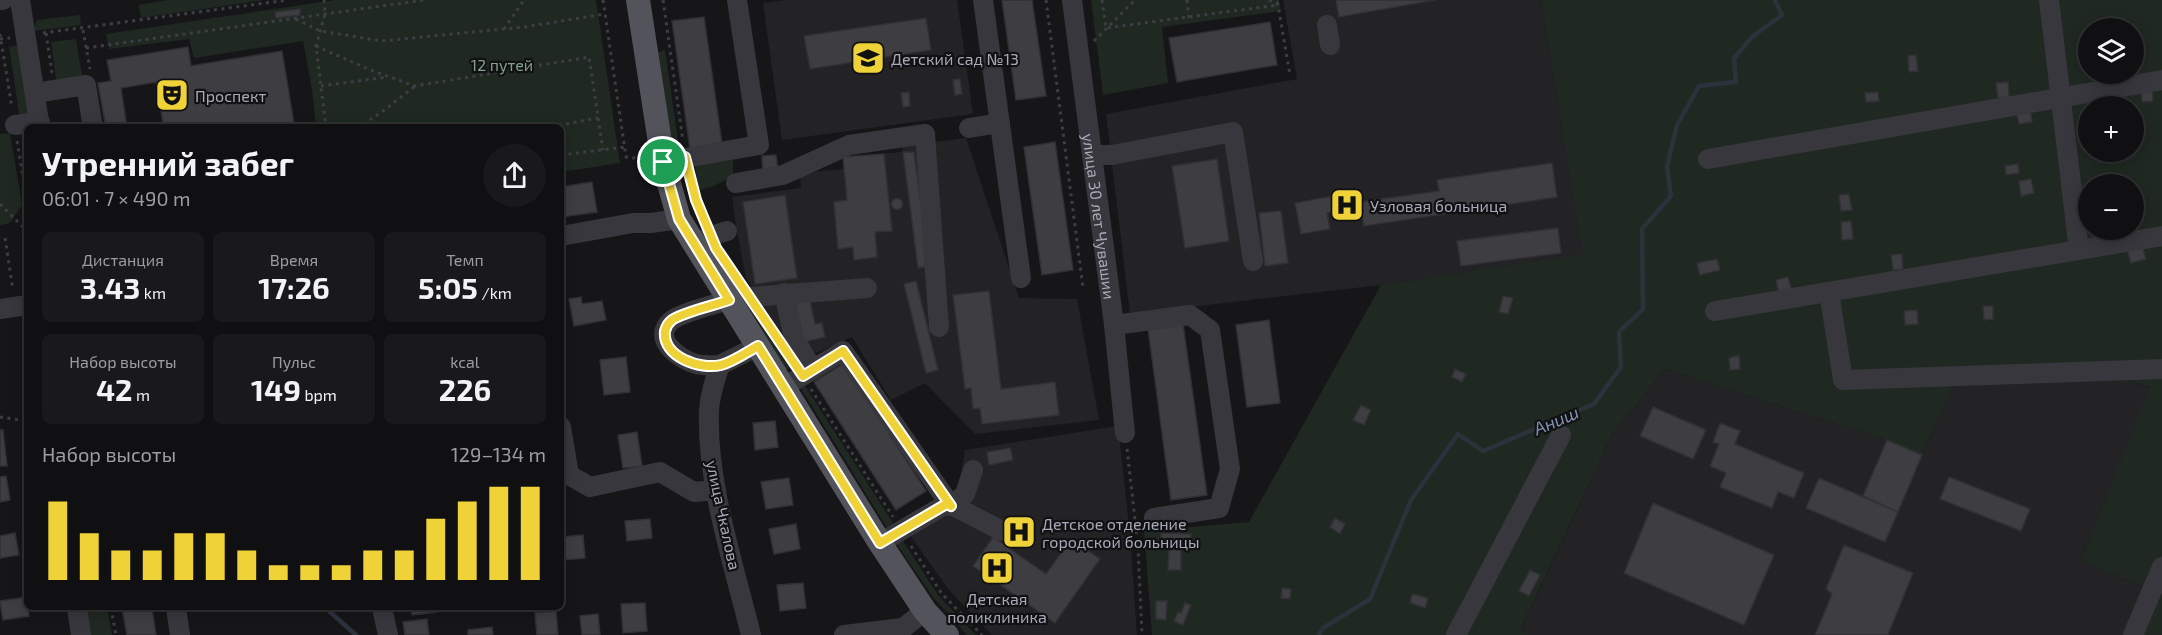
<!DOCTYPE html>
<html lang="ru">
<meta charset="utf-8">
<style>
:root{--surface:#101012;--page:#19191b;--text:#f1f3f6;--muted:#9c9d9f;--line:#303032;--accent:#efd237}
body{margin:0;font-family:"Exo 2",sans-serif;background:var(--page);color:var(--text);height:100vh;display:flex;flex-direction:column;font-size:22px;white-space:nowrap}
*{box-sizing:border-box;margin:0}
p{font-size:20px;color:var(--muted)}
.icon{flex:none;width:33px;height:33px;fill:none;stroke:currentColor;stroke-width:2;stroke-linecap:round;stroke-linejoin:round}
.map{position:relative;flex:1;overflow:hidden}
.drawer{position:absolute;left:24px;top:124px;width:540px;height:486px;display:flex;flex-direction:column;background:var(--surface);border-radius:9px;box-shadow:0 3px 15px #0003,0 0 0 2px var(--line)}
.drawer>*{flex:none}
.fabs{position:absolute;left:2078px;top:18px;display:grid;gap:12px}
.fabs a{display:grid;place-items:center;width:66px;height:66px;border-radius:50%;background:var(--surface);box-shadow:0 3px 15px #0003,0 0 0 2px var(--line);font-size:30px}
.pin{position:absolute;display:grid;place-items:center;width:51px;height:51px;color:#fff;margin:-26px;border:3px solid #fff;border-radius:50%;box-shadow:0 2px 6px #0007}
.round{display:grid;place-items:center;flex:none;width:63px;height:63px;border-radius:32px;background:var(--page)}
.overview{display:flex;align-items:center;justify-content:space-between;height:102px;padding:0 18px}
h1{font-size:33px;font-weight:700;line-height:45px}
.figures{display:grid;grid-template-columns:repeat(3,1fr);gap:9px;height:102px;padding:6px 18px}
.figures div{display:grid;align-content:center;border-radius:9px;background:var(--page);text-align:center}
.figures b{font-size:30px;font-weight:700}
.figures small{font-size:16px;font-weight:400}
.figures p{font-size:16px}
.chart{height:168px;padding:12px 18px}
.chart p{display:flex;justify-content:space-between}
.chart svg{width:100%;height:108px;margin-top:6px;stroke:var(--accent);stroke-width:6}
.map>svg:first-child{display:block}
.built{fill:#232225}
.green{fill:#202822;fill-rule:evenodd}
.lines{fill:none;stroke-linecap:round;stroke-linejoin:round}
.stream{stroke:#2c323c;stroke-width:4.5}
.building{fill:#3e3e42;stroke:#313034;stroke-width:1.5}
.path{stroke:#3d3e44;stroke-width:3;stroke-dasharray:3 4.5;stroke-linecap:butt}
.minor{stroke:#37373d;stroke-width:20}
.major{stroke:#53535c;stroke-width:24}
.route-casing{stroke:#fff;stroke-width:12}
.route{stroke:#efd237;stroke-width:8}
.labels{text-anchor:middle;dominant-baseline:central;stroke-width:4.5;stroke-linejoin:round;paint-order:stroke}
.poi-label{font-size:16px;fill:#a8aab8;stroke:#111113;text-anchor:start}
.park-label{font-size:16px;fill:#80a288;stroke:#111113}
.street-label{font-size:16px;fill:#a8aab8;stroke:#111113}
.water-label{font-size:18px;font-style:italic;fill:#8092b2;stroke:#111113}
</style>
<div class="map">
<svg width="2162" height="635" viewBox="0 0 2162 635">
<rect width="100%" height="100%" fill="#161618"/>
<path class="built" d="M786 0H957L973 114 782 140 763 3Z
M1283 0H1541L1584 255 1381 285 1130 314 1106 114 1297 79Z
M966 138 1019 298 1077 299 1099 420 975 434 925 383 891 400 852 337 798 361 746 278 737 232 732 197 801 188 800 173 844 169 843 157 902 152V146Z
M1665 369 1887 440 1922 455 1954 384 2119 377 2151 389 2081 560 2145 588 2125 635H1529L1521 629 1612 435Z
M1118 426 1130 534 1137 635H992L948 589 907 531 956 503 965 450Z"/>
<path class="green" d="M167 0H264L141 18 139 5Z
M335 0H596L620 163 561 172V128L316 127 312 90 303 41 194 58 189 39 109 49 106 34Z
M1091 0H1279L1281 11 1162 27 1168 83 1103 95Z
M1541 0H2162V635H2130L2145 588 2081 560 2150 388 2119 377 1954 384 1922 455 1887 440 1665 369 1612 435 1521 628 1529 635H1152L1144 531 1249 522 1381 285 1583 254ZM2088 28H2133V74H2088ZM2088 106H2133V152H2088ZM2088 184H2133V230H2088Z
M80 15 81 25 33 31 37 20Z
M76 39 83 82 57 86 51 42Z
M19 45 30 118 20 119 9 47Z
M665 50 680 154 671 155 656 53Z
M10 133 22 205 10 223 0 225V134Z
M733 160V176L714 186 699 190 695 165Z
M751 301 794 367 782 371 745 307Z
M804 384 893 523 887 528 800 387Z
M901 538 938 595 976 635H967L932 596 898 546V540Z
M86 608H107L112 635H90Z"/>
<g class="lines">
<path class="stream" d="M328 608 330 612 356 635
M1319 635 1323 628 1370 599 1411 500 1458 434 1483 451 1594 404 1621 367 1619 332 1643 309 1642 229 1671 196 1667 167 1677 125 1699 86 1736 82 1734 58 1752 37 1782 15 1775 0"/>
</g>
<path class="building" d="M1002 0H1032L1046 96 1016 100Z
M1336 0H1435L1339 17Z
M300 9V15L276 18 275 12Z
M704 17 723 151 691 156 672 21Z
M926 18 931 50 810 69 804 36Z
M1270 22 1277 65 1177 82 1169 38Z
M188 47 191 66 282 51 294 124 276 128H164L156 82 121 88 127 128H106L98 83 111 81 107 60Z
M1916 55 1918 71 1909 72 1908 56Z
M960 79 962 94 955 95 953 80Z
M2008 82 2009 97 1998 98 1996 83Z
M2152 88 2153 101 2142 102 2141 89Z
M909 92 910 106 903 107 901 93Z
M1878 92 1879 101 1866 102 1865 93Z
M2030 108 2032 122 2019 124 2016 110Z
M1055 142 1073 270 1042 275 1024 147Z
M903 152H914L929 266 918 268Z
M884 154 892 231 875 232 877 257 854 260 853 247 838 249 834 202 847 200 843 157Z
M776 155 778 170 763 171 762 156Z
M1217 159 1229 241 1185 248 1172 166Z
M1552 163 1557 197 1364 226 1360 202 1439 191 1437 180Z
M2018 164 2019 173 2006 175 2005 166Z
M2031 179 2034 193 2021 196 2019 181Z
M592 182 597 212 561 217V187Z
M1849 194 1852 210 1841 211 1839 195Z
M785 195 797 278 755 284 743 202Z
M1333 196 1335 211 1327 213 1330 229 1301 234 1295 203Z
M891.5 204a5.5 5.5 0 1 1 11 0a5.5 5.5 0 1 1-11 0Z
M1281 211 1288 263 1265 266 1259 213Z
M1851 221 1853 239 1842 240 1841 222Z
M1558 228 1561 253 1461 266 1457 241Z
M2142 245 2146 259 2131 263 2127 249Z
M1902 254 1903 269 1893 270 1891 255Z
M1717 259 1720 270 1700 275 1697 263Z
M1788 277 1792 291 1779 294 1776 280Z
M916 281 938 370 926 373 904 284Z
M989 291 1001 389 1055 382 1059 415 982 424 980 408 973 409 971 388 965 389 953 295Z
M809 296 815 324 822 323 825 337 803 342 795 299Z
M1503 296 1513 298 1508 314 1499 312Z
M581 297 582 304 602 301 606 320 574 326 569 299Z
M1983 306H1993V319L1984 320Z
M1917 310 1918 324 1905 325 1904 311Z
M1269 320 1280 403 1247 407 1236 325Z
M1183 324 1207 495 1171 500 1148 328Z
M1739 355 1740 369 1730 370 1729 358Z
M626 357 630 392 604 395 600 360Z
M844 363 926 491 896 510 814 382Z
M1455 369 1466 374 1462 382 1452 377Z
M1361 405 1371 410 1364 425 1353 420Z
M1653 407 1706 430 1693 459 1640 436Z
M775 421 778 447 755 450 753 423Z
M1720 423 1740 431 1735 444 1804 473 1794 498 1778 492 1772 508 1720 487 1726 473 1710 466 1719 444 1713 442Z
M0 430H3L7 466H0Z
M637 432 642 466 623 468 618 435Z
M1887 440 1922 455 1898 512 1863 496Z
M1010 448 1013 460 989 465 987 452Z
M6 476 10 500 0 502V477Z
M1949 477 2030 509 2021 531 1940 499Z
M789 478 793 505 766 509 761 482Z
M1819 478 1898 512 1885 542 1806 508Z
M1653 503 1774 555 1744 625 1624 573Z
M1335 518 1345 524 1340 534 1330 527Z
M650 519 652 538 627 541 625 521Z
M796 524 800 549 774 554 769 529Z
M15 533 19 555 0 558V536Z
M1161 533 1191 534V547L1161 545Z
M583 535 585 558 564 560 561 537Z
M993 537 1046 574 1071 539 1100 559 1055 623 973 566Z
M1844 545 1913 573 1888 635H1815L1832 594 1826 589Z
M1169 549 1181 550V570H1168Z
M1530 570 1540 575 1529 596 1519 591Z
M803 583 806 608 780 611 777 585Z
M1282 588 1291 589 1290 599 1281 598Z
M1412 594 1428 598 1425 608 1410 603Z
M27 597 29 616 3 620 0 601Z
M1156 601H1167L1166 620 1156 619Z
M645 603 647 631 623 633 621 604Z
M1185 603 1191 605 1183 625 1174 621 1178 612 1181 613Z
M122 608H152L156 635H127Z
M411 608H436L437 612 412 615Z
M556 611 558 635H537L535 613Z
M598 614 600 635H582L580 616Z
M427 619 429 635H405L403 622Z
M492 627 493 635H468V630Z"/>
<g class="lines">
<path class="path" d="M324 0 325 14 316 46 326 128
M603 0 626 157 643 159
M663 0 683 141
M1046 0 1083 288
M1102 0 1106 28 1278 5 1277 0
M1187 0 1189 18
M1269 0 1278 5 1290 75
M296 19 320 31 382 41 524 27 605 14
M504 29 524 0
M83 30 90 69
M43 33 288 0
M46 33 52 73
M0 34 12 108
M0 39 10 38
M1094 41 1135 0
M316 46 368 69 415 86 589 57 603 150
M86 48 424 0
M321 86 387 77
M357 128 383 111 414 87
M544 128 598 118
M17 141 27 200
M561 155 625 147
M689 174 693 191
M696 200 704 219
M0 204 27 231
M5 238 13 290
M811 389 893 517
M0 417 27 421
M1127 449 1138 546 1142 635
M911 546 942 594 982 635
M111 608 116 635"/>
<g class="minor">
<path d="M0 0H3"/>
<path d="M20 0 40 128"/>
<path d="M983 0 1021 278"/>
<path id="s1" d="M1072 0 1114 325 1125 433"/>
<path d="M2049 0 2079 250"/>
<path d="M1327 25 1330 45"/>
<path d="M35 93 86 85 93 128"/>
<path d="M15 125 40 122"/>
<path d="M969 128 1000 123"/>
<path d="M1093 155H1112L1233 132 1253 261"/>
<path d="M1708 159 2162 80"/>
<path d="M663 162 759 145 737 0"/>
<path d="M736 183 783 175 849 145 925 134 939 327"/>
<path d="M561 236 633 223H651L679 219"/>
<path d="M695 245 711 236 727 231"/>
<path d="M1829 292 1843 380 2162 369"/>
<path d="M784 293 794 338 813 370"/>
<path d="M734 307 751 297 867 288"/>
<path d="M0 309 27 305"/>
<path d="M1715 311 2162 236"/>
<path d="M1114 325 1190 315 1210 330 1230 469 1219 508 1154 518"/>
<path d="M720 365C712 365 704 366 696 364 679 359 651 339 671 321 680 313 716 304 729 300"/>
<path d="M784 387 843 351 951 506 948 503 880 543"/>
<path d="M561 427 569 475 590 487 660 472 694 492 716 490"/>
<path d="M948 503 1002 531"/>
<path d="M951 506 965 494 973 470"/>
<path d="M77 608 81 635"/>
<path d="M176 608 180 635"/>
<path d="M382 608 388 635"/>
<path d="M751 635C734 565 706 482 709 410 710 394 715 380 720 365L758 346"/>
<path d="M844 635 903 628 925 611"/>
<path d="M1456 635 1561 435"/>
<path d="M2133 635 2162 567"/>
</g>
<path class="major" d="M638 0 663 162 679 219 880 543 925 611 947 635"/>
</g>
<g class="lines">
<defs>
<path id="route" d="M685 157 696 200 716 248 803 376 843 351 951 506 948 503 880 543 758 346C747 352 733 362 721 365 700 370 662 357 665 331 666 327 668 323 672 320 683 312 716 305 729 300L679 219 663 162Z"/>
</defs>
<use href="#route" class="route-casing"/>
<use href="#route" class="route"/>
</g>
<defs>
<symbol id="school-square" viewBox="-11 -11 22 22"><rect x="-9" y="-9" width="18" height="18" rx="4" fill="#efd237" stroke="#111113"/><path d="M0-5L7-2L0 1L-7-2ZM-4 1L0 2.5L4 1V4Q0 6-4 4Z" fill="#111"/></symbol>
<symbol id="theatre-square" viewBox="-11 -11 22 22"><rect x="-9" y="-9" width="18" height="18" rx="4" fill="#efd237" stroke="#111113"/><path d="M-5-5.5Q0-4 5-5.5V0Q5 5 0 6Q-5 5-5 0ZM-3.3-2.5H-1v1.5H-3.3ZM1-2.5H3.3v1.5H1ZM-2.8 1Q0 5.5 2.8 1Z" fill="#111"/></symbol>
<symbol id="hospital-square" viewBox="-11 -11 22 22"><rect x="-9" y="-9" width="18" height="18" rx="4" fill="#efd237" stroke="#111113"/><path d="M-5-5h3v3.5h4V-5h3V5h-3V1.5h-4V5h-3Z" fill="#111"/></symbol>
</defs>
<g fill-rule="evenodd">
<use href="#school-square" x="849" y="39" width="38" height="38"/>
<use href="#theatre-square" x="153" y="76" width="38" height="38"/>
<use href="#hospital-square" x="1328" y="186" width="38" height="38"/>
<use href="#hospital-square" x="1000" y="513" width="38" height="38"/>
<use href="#hospital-square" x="978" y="549" width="38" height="38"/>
</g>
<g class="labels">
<g class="poi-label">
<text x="891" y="58">Детский сад №13</text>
<text x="195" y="95">Проспект</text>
<text x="1370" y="205">Узловая больница</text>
<text x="1042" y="523">Детское отделение<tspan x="1042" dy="18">городской больницы</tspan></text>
<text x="997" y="598" text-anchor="middle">Детская<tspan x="997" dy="18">поликлиника</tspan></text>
</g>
<g class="park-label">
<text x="502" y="64">12 путей</text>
</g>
<g class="street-label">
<text stroke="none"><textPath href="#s1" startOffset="218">улица 30 лет Чувашии</textPath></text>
<text transform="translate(724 515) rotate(78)">улица Чкалова</text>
</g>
<g class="water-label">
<text transform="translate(1556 420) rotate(-23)">Аниш</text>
</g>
</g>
</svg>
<div class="fabs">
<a><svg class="icon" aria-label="layers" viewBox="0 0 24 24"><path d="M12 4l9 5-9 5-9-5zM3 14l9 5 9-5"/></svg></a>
<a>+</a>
<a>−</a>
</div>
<div class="pin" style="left:663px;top:162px;background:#1e9e55"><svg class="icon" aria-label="arrive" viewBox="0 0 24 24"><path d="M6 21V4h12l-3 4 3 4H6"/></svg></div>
<section class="drawer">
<div class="overview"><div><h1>Утренний забег</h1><p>06:01 · 7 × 490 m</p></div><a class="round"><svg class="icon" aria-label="share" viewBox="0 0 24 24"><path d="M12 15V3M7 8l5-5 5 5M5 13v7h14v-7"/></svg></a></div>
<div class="figures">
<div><p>Дистанция</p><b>3.43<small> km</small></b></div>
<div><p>Время</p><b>17:26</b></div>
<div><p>Темп</p><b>5:05<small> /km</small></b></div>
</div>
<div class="figures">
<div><p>Набор высоты</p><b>42<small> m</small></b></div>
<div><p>Пульс</p><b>149<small> bpm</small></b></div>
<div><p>kcal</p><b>226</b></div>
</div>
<div class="chart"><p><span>Набор высоты</span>129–134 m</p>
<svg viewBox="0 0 160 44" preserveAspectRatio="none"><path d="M5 44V12M15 44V25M25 44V32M35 44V32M45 44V25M55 44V25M65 44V32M75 44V38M85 44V38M95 44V38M105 44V32M115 44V32M125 44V19M135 44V12M145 44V6M155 44V6"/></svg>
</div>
</section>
</div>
